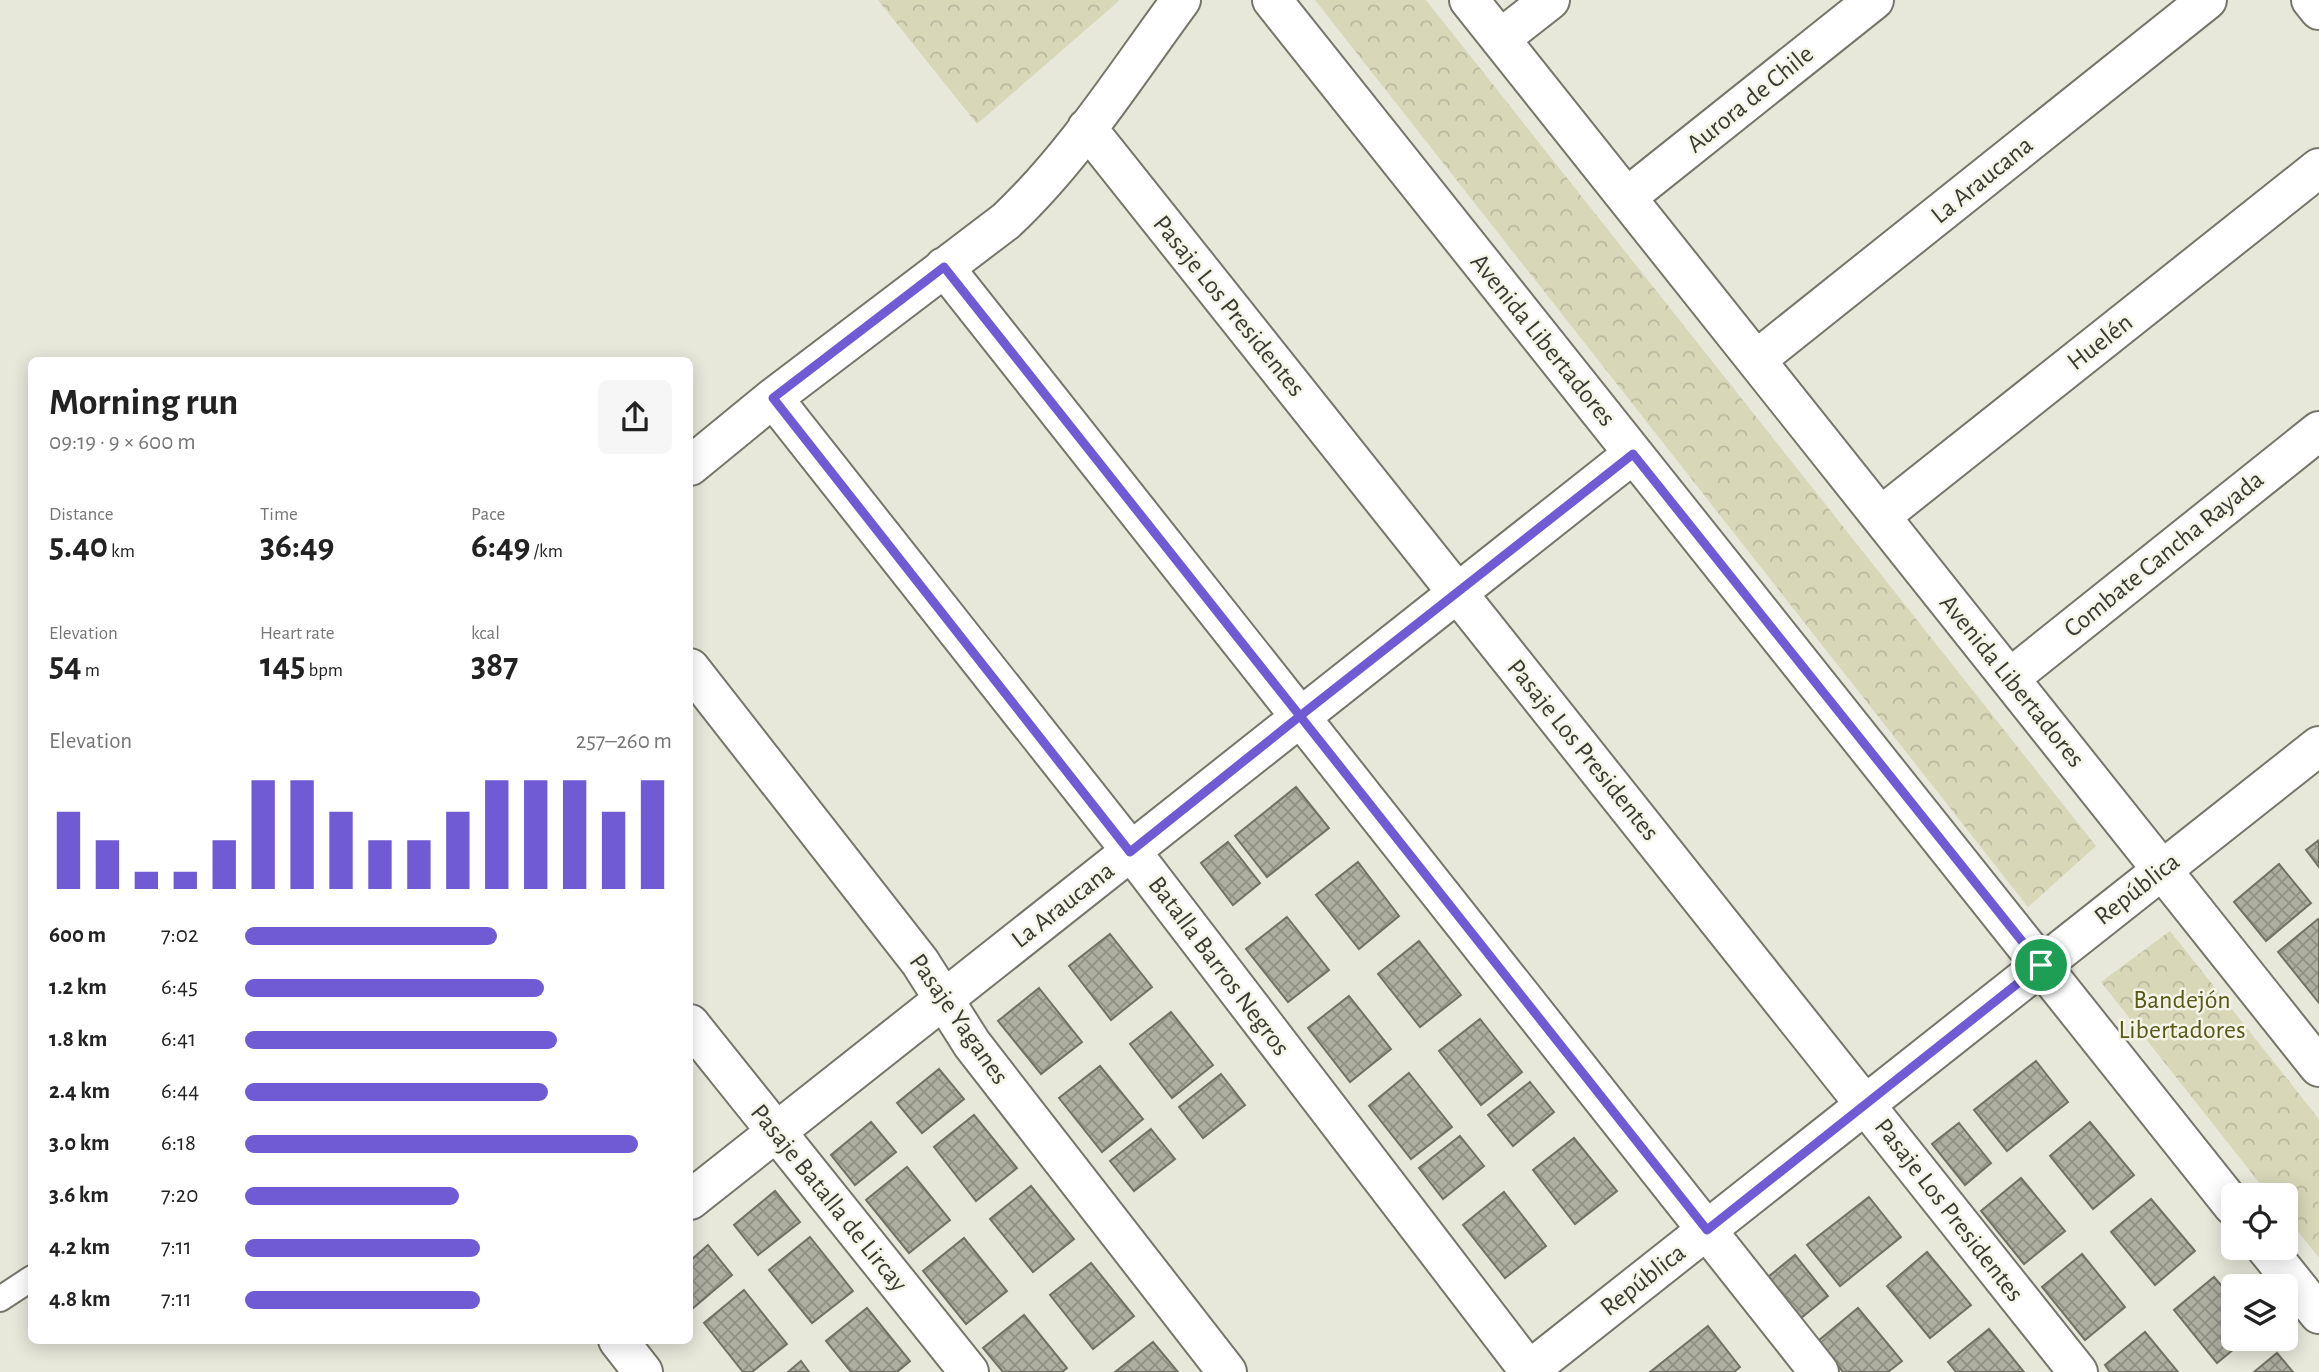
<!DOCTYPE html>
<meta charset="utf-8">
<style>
:root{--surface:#fff;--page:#f6f6f6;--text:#222;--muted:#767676;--accent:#705bd5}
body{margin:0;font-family:"Alegreya Sans",sans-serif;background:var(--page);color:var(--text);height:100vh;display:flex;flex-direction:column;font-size:26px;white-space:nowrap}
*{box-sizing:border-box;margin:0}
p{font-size:23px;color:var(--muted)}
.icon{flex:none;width:38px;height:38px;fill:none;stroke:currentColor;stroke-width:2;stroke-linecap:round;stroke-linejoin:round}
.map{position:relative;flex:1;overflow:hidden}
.sheet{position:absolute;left:28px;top:357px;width:665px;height:987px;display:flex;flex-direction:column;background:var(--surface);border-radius:10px;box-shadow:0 4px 18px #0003}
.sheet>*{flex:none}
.buttons{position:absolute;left:2221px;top:1183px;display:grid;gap:14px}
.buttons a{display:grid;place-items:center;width:77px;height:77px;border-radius:10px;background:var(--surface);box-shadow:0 4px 18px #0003;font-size:35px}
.pin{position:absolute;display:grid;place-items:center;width:60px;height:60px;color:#fff;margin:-30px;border:4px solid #fff;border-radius:50%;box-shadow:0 2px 7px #0007}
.round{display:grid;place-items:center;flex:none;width:74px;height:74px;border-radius:10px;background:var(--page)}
.summary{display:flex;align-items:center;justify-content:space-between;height:119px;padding:0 21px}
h1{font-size:38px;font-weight:600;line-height:52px}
.stats{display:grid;grid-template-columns:repeat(3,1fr);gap:10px;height:119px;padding:7px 21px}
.stats div{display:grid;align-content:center}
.stats b{font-size:35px;font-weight:600}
.stats small{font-size:19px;font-weight:400}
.stats p{font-size:19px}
.chart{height:196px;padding:14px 21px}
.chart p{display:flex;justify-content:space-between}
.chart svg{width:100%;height:126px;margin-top:7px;stroke:var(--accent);stroke-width:6}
ul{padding:0 21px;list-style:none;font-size:23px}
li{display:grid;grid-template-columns:112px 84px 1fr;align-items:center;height:52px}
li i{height:18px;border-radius:9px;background:var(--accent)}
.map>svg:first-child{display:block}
.park{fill:url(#park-crowns)}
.building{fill:url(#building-cross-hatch);stroke:#717165;stroke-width:2}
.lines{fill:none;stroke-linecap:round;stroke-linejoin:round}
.lane-casing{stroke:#757569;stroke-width:28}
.street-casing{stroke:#757569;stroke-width:42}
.lane{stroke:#fff;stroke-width:24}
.street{stroke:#fff;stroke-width:38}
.route-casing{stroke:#fff;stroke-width:14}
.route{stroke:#705bd5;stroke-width:9}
.labels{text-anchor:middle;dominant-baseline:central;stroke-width:5;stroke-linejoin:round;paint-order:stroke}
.street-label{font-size:26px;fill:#3b3b36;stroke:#f5f5e7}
.park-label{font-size:26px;fill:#59571a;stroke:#f5f5e7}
</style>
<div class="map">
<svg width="2319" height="1372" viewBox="0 0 2319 1372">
<defs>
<pattern id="park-crowns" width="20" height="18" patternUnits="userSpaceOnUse" patternTransform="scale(1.75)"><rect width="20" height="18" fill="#d8d7b8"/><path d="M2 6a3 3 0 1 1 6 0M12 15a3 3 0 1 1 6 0" fill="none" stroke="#bab99f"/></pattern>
<pattern id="building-cross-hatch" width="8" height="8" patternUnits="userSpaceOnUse" patternTransform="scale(1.75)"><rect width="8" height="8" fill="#aeaea1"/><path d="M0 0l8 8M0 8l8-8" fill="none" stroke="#8f8f84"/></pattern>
</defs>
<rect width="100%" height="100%" fill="#e7e8da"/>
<path class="park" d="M878 0H1120L977 124Z
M1315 0H1426L2096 846 2028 907Z
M2170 931 2319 1119V1258L2286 1216V1195H2269L2101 982Z"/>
<path class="building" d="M1296 787 1329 828 1267 877 1235 836Z
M2319 840V867L2306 850Z
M1228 842 1260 883 1233 905 1201 863Z
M1358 862 1399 916 1359 949 1316 895Z
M2279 864 2311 903 2266 941 2234 902Z
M1287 917 1329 970 1288 1002 1246 949Z
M2318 919 2319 920V1003L2278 952Z
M1110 934 1152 987 1111 1020 1069 966Z
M1419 941 1461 995 1420 1027 1378 974Z
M1039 988 1082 1042 1041 1074 998 1021Z
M1349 996 1391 1049 1350 1082 1308 1028Z
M1171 1012 1213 1065 1172 1098 1130 1044Z
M1480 1019 1522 1072 1481 1105 1439 1051Z
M2036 1061 2068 1102 2007 1151 1974 1110Z
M1100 1066 1143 1119 1102 1152 1059 1098Z
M939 1069 964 1099 922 1133 897 1103Z
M1409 1073 1452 1127 1411 1159 1369 1106Z
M1221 1074 1245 1105 1203 1138 1179 1107Z
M1530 1082 1554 1112 1513 1146 1488 1115Z
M974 1115 1017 1168 976 1201 934 1147Z
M871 1122 896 1152 855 1185 831 1155Z
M2090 1122 2134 1175 2093 1209 2050 1156Z
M1959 1123 1991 1163 1965 1185 1932 1144Z
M1151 1129 1175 1159 1134 1191 1110 1161Z
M1460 1136 1484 1166 1443 1199 1419 1168Z
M1574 1138 1617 1191 1575 1224 1533 1170Z
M907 1167 950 1220 909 1253 866 1200Z
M2021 1178 2065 1231 2024 1264 1981 1211Z
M1031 1186 1074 1239 1033 1272 990 1219Z
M775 1191 800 1222 758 1255 734 1225Z
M1504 1192 1546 1246 1505 1278 1463 1225Z
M1869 1197 1901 1237 1840 1286 1807 1245Z
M2151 1199 2195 1251 2155 1285 2111 1232Z
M810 1237 853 1291 812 1323 769 1270Z
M964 1238 1007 1291 966 1324 923 1271Z
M708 1245 732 1275 692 1309 690 1306V1261Z
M1927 1252 1971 1305 1930 1338 1887 1286Z
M2082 1254 2125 1307 2085 1340 2042 1287Z
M1795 1255 1828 1296 1801 1318 1768 1277Z
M1091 1263 1134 1316 1093 1349 1050 1295Z
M2214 1277 2233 1299V1339H2246L2217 1363 2174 1310Z
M744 1290 787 1344 752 1372H743L704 1323Z
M867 1308 910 1361 897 1372H851L826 1341Z
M1858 1308 1902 1361 1888 1372H1843L1818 1341Z
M1024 1315 1067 1368 1062 1372H1003L983 1348Z
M1708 1326 1740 1367 1734 1372H1650Z
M1989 1329 2024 1372H1956L1948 1362Z
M2145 1332 2178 1372H2110L2105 1365Z
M1153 1342 1178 1372H1115Z
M2277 1353 2293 1372H2254Z
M801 1361 809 1372H788Z"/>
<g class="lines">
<defs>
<path id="lane" d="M0 1299 32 1278"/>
<path id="street" d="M1272 0 2233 1206
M1469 0 2319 1067
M2311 0 2319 10
M1500 39 1550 0
M1087 128 2078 1372
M1627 197 1874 0
M944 267 1819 1372
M1756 360 2207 0
M773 398 1131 851 1530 1372
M690 466 773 398 1006 221C1074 157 1125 76 1181 0
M1881 516 2319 168
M690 668 920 962 972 1044 1227 1372
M2010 678 2319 431
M690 1024 969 1372
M690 1200 1633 454
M2266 1248 2319 1314
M618 1340 643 1372
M1527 1372 2319 746"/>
</defs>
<use href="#lane" class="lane-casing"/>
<use href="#street" class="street-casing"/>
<use href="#lane" class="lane"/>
<use href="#street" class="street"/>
</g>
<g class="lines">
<defs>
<path id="route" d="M2041 965 1633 454 1300 716 944 267 773 398 1130 852 1300 716 1707 1230 2041 965"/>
</defs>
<use href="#route" class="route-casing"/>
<use href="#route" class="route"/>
</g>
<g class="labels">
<g class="street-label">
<text transform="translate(1750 99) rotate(-39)">Aurora de Chile</text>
<text transform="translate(1982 180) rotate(-39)">La Araucana</text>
<text transform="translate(1229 306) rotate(51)">Pasaje Los Presidentes</text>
<text transform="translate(1543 340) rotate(51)">Avenida Libertadores</text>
<text transform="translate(2100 342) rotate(-38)">Huelén</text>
<text transform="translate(2164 554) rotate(-39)">Combate Cancha Rayada</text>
<text transform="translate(2012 681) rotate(51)">Avenida Libertadores</text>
<text transform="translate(1583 750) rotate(51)">Pasaje Los Presidentes</text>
<text transform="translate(2137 889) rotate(-38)">República</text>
<text transform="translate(1063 905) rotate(-38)">La Araucana</text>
<text transform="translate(1219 966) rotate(53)">Batalla Barros Negros</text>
<text transform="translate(959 1019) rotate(55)">Pasaje Yaganes</text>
<text transform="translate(829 1198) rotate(51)">Pasaje Batalla de Lircay</text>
<text transform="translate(1949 1210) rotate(52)">Pasaje Los Presidentes</text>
<text transform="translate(1643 1280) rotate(-38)">República</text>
</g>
<g class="park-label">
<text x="2182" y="1000">Bandejón<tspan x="2182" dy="30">Libertadores</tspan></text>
</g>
</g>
</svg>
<div class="buttons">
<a><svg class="icon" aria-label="locate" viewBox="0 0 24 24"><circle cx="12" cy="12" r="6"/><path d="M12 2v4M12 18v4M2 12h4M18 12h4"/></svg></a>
<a><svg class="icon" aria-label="layers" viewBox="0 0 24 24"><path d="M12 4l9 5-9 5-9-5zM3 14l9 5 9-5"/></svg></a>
</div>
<div class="pin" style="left:2041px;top:965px;background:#1e9e55"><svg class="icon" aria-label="arrive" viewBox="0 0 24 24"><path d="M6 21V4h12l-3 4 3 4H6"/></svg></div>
<section class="sheet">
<div class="summary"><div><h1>Morning run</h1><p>09:19 · 9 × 600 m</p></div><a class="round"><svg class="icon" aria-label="share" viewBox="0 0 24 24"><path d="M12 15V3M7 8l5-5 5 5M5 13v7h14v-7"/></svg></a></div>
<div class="stats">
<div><p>Distance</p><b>5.40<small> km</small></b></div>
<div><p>Time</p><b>36:49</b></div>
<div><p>Pace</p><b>6:49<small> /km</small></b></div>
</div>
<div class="stats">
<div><p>Elevation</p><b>54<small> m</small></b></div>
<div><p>Heart rate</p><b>145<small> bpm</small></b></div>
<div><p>kcal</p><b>387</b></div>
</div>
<div class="chart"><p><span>Elevation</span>257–260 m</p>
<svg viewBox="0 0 160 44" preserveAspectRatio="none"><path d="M5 44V17M15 44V27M25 44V38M35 44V38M45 44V27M55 44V6M65 44V6M75 44V17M85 44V27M95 44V27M105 44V17M115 44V6M125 44V6M135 44V6M145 44V17M155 44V6"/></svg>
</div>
<ul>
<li><b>600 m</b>7:02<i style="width:59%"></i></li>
<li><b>1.2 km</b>6:45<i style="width:70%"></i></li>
<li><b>1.8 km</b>6:41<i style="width:73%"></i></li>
<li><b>2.4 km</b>6:44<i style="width:71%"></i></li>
<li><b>3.0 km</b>6:18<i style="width:92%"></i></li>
<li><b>3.6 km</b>7:20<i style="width:50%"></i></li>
<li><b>4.2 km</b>7:11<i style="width:55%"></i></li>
<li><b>4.8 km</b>7:11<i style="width:55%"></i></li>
</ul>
</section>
</div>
